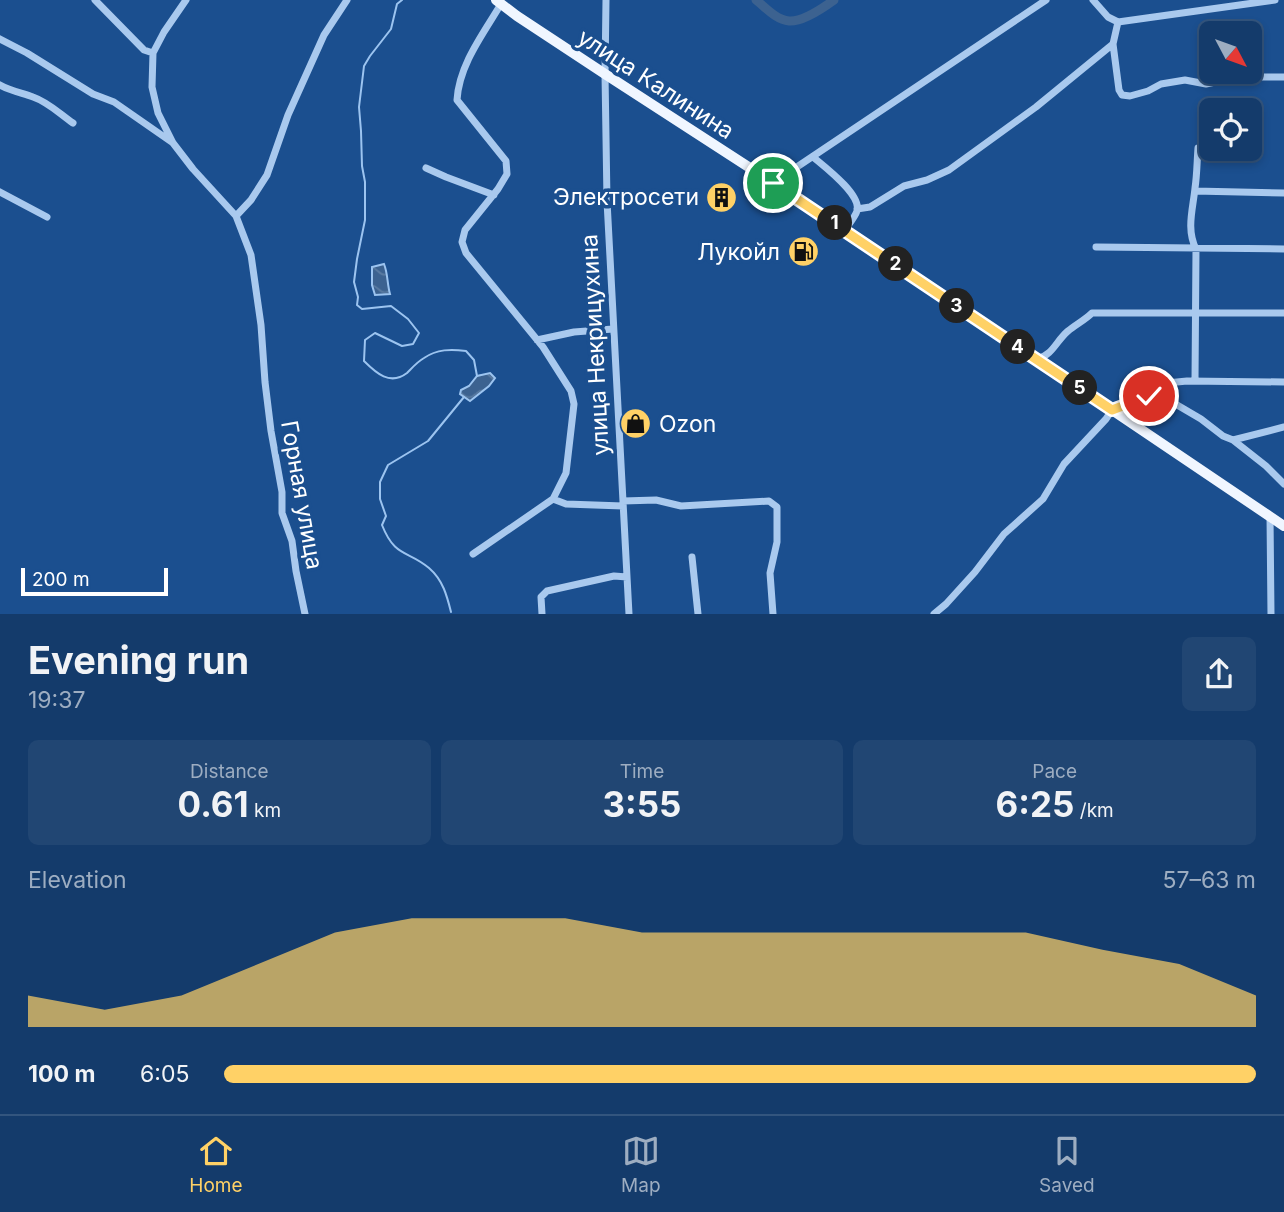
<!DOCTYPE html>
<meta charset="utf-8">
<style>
:root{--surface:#143b6b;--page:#214673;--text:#f1f3f6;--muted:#9dadc1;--line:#33557e;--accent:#ffd166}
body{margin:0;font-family:Inter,sans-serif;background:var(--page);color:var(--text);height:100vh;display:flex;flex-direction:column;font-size:26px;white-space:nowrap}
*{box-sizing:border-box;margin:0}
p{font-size:23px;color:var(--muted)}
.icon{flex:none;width:38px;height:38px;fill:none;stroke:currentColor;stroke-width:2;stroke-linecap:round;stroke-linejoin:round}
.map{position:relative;height:614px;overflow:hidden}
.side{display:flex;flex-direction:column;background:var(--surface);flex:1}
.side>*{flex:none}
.needle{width:46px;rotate:131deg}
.fabs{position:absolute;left:1199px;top:21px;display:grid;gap:14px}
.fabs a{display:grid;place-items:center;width:63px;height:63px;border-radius:10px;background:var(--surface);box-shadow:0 4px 10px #0003,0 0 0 2px var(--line);font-size:35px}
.scale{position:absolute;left:21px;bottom:18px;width:147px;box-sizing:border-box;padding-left:7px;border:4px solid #fff;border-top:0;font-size:19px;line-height:24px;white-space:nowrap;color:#fff;-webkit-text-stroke:5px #1b4f8f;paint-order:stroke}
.pin{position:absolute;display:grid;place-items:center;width:60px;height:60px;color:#fff;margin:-30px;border:4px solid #fff;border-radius:50%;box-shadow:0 2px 7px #0007}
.km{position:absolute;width:35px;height:35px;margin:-18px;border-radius:50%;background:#222;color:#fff;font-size:19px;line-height:35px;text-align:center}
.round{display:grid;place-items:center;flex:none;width:74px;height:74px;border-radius:10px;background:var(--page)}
.summary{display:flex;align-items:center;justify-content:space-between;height:119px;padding:0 28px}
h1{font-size:38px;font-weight:700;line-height:52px}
.stats{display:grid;grid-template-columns:repeat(3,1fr);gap:10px;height:119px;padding:7px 28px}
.stats div{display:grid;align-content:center;border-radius:10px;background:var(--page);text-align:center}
.stats b{font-size:35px;font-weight:700}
.stats small{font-size:19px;font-weight:400}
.stats p{font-size:19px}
.chart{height:196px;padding:14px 28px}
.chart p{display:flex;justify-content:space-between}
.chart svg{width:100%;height:126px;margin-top:7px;fill:var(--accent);opacity:.7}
ul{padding:0 28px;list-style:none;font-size:23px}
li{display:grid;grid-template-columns:112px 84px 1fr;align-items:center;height:52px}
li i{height:18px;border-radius:9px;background:var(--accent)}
.dock{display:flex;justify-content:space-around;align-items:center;height:98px;border-top:2px solid var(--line);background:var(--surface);font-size:19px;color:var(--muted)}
.dock a{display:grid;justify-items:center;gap:4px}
.dock .active{color:var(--accent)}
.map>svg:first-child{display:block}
.water{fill:url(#water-waves);stroke:#9cc4f0;stroke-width:2}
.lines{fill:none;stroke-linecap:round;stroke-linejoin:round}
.stream{stroke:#9cc4f0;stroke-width:2}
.river{stroke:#3c6290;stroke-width:9}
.minor{stroke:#a9c9ee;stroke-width:7}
.major{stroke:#f0f6ff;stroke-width:10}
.route-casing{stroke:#fff;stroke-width:14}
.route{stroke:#ffd166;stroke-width:9}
.labels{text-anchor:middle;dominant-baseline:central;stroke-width:7;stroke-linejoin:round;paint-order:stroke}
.street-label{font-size:23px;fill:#fff;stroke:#1b4f8f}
.poi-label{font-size:23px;fill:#fff;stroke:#1b4f8f;text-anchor:end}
</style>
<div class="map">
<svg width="1284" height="614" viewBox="0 0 1284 614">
<defs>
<pattern id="water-waves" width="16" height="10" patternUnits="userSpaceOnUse" patternTransform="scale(1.75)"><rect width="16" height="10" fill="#3c6290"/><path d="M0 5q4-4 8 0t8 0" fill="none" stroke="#597aa1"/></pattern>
</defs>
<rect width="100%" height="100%" fill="#1b4f8f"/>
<path class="water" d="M384 264C388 274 387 283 390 294L375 295 372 285V267Z
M490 373 495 378 489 386 470 401 460 394 461 390 469 386 477 376Z"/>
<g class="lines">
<path class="stream" d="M402 0 397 4 391 29 370 56 364 66 359 107 361 131 362 166 365 182V220L357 259 354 282 358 297 357 305 362 309 391 306 408 319 419 333 413 344 402 346 375 333 365 340 364 361C376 373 390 386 407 373 412 368 417 362 424 358 437 349 451 349 466 351L474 360 477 376
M451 612C447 596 443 580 429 568 408 550 395 558 382 525L386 516 380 499V482L388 465 428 441 464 397"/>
<path class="river" d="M756 0C765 7 776 20 789 21 802 22 823 8 834 0"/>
<path class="minor" d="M95 0 144 50 153 53
M186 0 164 32 153 53 152 87 158 113 173 143 193 169 236 216 251 255 261 325 265 382 271 431 282 492V513L292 541 296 571 305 614
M606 0 605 74 607 201 629 614
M1093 0 1108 17 1118 22 1275 0
M1118 22 1113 44 1119 90 1122 95 1130 96 1148 91 1161 84 1185 80 1206 84 1238 77H1284
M0 39 27 53 93 94 114 102 173 143
M0 85C11 91 22 93 33 97 48 102 60 114 73 123
M813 157C825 167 862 195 857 211 855 217 849 224 845 230
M426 168 446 177 494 195
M773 183 1046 0
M1195 191 1284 193
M0 192 47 217
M857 209 870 207 904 186 927 180 949 170 1036 107 1113 44
M236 216 251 200 267 175 288 115 324 35 347 0
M1096 247 1284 249
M537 340 574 332 613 329
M1037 359C1053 355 1056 341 1068 331 1075 325 1085 320 1092 313H1284
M1195 381 1196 249C1186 229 1193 209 1195 188 1197 175 1197 161 1198 148
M1155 392 1201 419 1223 436 1233 440 1284 427
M1233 440 1266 466 1284 484
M553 499 566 504 623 506
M623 501 656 500 681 506 769 501 777 507V542L770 573 773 614
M1270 516 1271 614
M473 554 553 499 566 473 574 404 571 391 543 347 466 253 462 242 465 230 498 189 507 174 506 161 457 100C459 65 483 34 501 4
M692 557 698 614
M542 614 541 597 547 591 614 576 627 577
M934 614 946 604 975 572 1004 534 1043 499 1064 464 1106 419 1112 410 1149 396 1167 383 1187 381 1284 382"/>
<path class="major" d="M496 0 517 16 605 74 838 225 1284 526"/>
</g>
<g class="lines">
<defs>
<path id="route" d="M773 183 1112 410 1149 396"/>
</defs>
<use href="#route" class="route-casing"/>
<use href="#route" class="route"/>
</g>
<defs>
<symbol id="building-disc" viewBox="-11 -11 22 22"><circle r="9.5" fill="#ffd166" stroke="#1b4f8f"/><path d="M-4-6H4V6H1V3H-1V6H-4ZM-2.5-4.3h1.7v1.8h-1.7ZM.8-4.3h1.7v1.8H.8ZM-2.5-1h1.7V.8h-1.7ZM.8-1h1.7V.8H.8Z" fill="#111"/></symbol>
<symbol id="fuel-disc" viewBox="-11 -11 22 22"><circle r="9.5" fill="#ffd166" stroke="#1b4f8f"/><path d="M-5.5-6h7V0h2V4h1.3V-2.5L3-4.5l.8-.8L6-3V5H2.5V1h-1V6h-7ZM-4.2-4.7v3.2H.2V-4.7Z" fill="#111"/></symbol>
<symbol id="shop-disc" viewBox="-11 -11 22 22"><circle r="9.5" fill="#ffd166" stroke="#1b4f8f"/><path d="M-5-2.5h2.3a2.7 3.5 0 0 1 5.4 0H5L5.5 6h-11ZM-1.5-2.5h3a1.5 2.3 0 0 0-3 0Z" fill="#111"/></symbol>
</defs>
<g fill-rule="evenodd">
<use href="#building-disc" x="704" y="180" width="35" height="35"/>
<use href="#fuel-disc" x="786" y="234" width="35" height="35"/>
<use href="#shop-disc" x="618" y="406" width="35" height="35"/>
</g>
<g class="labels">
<g class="street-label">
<text transform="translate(656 84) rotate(33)">улица Калинина</text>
<text transform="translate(595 345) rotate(-93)">улица Некрицухина</text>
<text transform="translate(302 495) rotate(80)">Горная улица</text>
</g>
<g class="poi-label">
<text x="699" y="197">Электросети</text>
<text x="780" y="252">Лукойл</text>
<text x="659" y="424" text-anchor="start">Ozon</text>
</g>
</g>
</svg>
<div class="fabs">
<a><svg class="needle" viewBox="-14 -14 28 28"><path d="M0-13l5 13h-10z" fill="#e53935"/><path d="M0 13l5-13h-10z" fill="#9dadc1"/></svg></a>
<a><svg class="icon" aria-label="locate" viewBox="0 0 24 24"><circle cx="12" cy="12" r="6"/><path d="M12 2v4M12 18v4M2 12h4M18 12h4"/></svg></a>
</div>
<div class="scale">200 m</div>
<div class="pin" style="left:773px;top:183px;background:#1e9e55"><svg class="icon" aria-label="arrive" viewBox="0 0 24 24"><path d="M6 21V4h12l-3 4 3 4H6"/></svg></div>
<div class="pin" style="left:1149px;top:396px;background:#d93025"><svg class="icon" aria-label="check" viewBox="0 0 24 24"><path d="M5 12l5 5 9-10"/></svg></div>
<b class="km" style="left:835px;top:223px">1</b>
<b class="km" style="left:896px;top:264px">2</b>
<b class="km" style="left:957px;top:306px">3</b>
<b class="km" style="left:1018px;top:347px">4</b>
<b class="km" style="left:1080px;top:388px">5</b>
</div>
<section class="side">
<div class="summary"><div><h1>Evening run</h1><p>19:37</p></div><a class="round"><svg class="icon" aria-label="share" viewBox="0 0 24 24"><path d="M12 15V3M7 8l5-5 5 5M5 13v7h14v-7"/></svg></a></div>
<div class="stats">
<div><p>Distance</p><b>0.61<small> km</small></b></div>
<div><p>Time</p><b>3:55</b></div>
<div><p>Pace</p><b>6:25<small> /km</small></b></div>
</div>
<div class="chart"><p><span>Elevation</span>57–63 m</p>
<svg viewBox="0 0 160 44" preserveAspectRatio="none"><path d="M0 44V33L10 38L20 33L30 22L40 11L50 6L60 6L70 6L80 11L90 11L100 11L110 11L120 11L130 11L140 17L150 22L160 33V44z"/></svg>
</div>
<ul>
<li><b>100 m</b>6:05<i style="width:100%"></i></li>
</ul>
</section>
<nav class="dock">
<a class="active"><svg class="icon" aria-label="home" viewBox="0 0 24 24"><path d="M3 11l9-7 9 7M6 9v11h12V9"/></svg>Home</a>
<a><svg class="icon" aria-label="map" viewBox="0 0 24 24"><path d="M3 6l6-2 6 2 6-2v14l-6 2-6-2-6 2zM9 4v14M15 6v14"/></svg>Map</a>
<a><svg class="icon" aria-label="saved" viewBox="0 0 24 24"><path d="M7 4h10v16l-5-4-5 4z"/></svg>Saved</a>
</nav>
